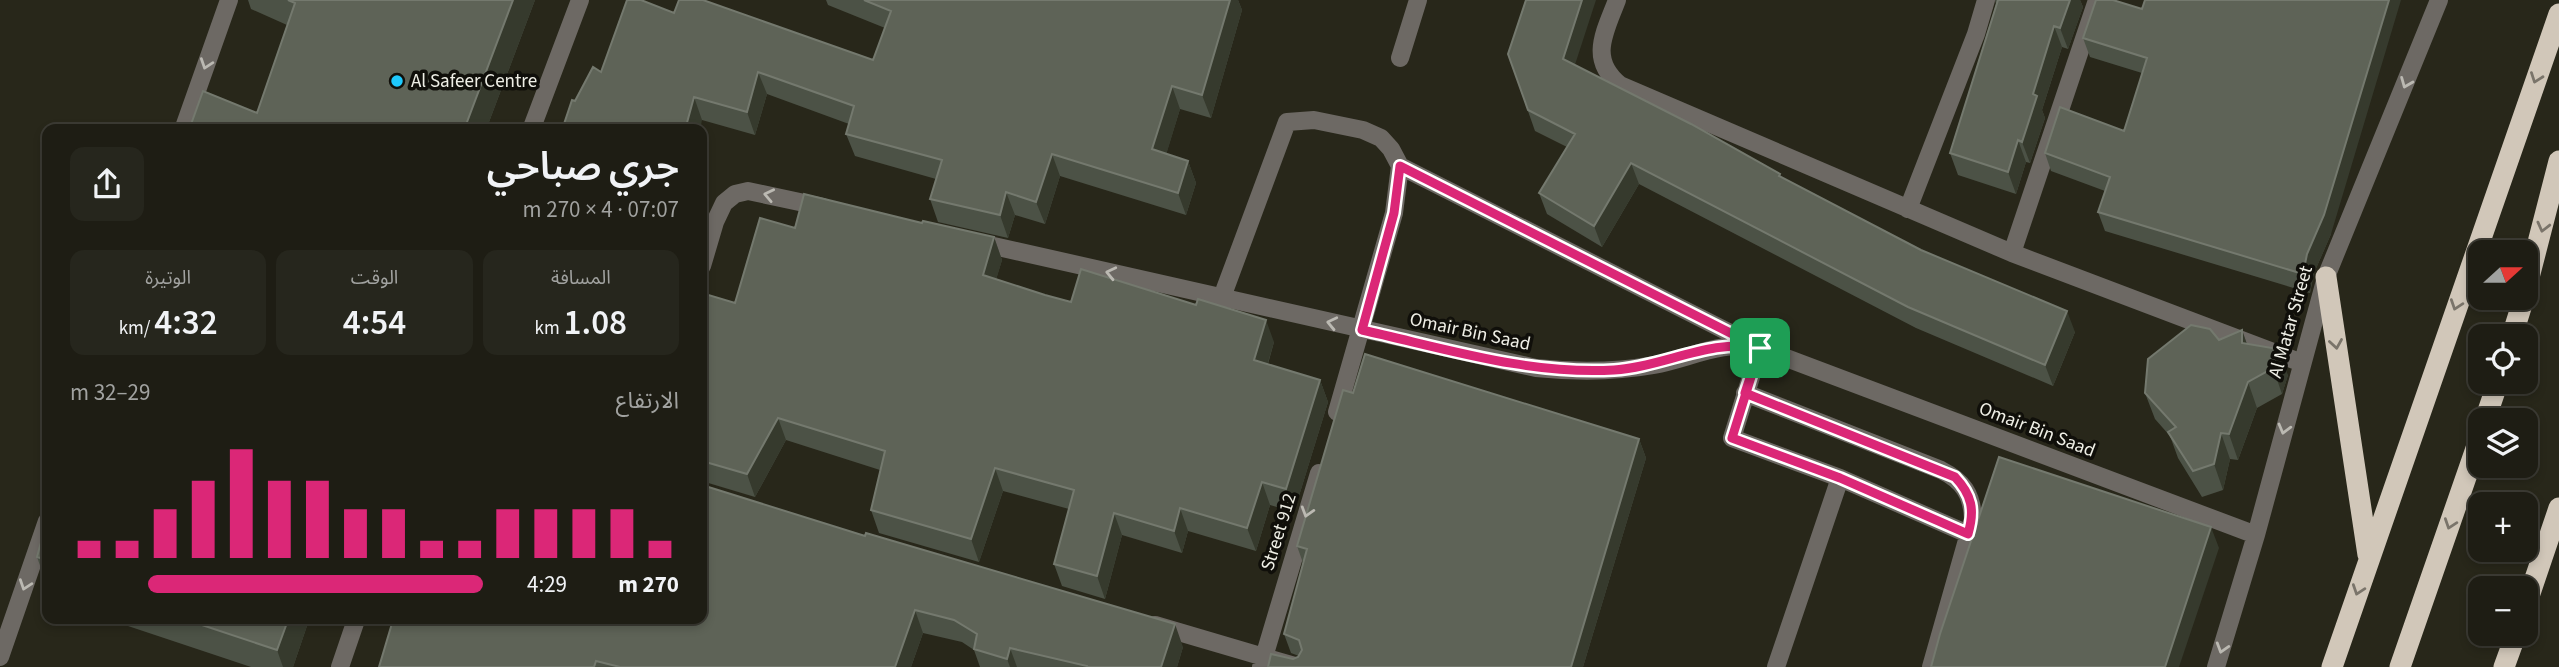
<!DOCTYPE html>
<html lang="ar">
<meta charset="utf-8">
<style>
:root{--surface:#1e1d14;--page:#26261d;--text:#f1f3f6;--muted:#a1a2a0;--line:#3c3b34;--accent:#db2777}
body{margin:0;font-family:"Source Sans 3","Noto Sans Arabic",sans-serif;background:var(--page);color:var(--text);direction:rtl;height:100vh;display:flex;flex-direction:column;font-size:26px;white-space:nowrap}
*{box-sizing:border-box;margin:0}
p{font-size:23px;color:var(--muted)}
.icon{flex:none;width:38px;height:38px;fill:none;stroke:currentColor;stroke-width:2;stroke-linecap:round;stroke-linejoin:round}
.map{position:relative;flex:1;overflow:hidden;direction:ltr}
.side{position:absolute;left:42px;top:124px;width:665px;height:500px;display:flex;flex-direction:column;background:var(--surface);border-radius:14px;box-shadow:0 4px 10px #0003,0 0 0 2px var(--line);direction:rtl}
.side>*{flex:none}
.needle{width:46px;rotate:69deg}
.tools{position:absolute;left:2468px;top:240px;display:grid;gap:14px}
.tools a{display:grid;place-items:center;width:70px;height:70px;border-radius:14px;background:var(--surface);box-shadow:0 4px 10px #0003,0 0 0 2px var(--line);font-size:35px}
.pin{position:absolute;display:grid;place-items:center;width:60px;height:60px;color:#fff;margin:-30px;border-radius:14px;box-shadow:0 4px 10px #0006}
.round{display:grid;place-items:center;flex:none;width:74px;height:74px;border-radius:14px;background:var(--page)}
.overview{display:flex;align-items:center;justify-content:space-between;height:119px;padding:0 28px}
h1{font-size:38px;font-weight:600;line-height:52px}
.metrics{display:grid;grid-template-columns:repeat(3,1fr);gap:10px;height:119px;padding:7px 28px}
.metrics div{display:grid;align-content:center;border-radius:14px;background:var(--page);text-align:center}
.metrics b{font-size:35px;font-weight:600}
.metrics small{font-size:19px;font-weight:400}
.metrics p{font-size:19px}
.chart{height:196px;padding:14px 28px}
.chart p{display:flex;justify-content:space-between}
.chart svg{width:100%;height:126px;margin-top:7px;stroke:var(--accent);stroke-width:6}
ul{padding:0 28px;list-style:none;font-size:23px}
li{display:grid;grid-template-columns:112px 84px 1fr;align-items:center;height:52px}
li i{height:18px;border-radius:9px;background:var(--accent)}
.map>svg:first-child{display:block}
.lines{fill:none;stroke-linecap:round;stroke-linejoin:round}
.minor{stroke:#6d6964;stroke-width:18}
.highway{stroke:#d1c7b9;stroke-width:21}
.wall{fill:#4c5246}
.shaded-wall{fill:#363a2d}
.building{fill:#5e6357;stroke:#74796e;stroke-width:2}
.oneway{stroke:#bbb9b2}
.oneway2{stroke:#7a746a}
.route-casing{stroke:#fff;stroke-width:14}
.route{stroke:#db2777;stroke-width:9}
.poi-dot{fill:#1ec9fd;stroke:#100f0a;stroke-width:2.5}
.labels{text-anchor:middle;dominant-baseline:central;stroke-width:7;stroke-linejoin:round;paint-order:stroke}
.poi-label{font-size:19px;fill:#efefe6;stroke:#100f0a;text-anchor:start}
.street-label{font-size:19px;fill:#efefe6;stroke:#100f0a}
</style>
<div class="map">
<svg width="2559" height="667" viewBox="0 0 2559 667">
<rect width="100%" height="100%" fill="#28271a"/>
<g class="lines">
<path class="minor" d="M1617 0C1605 32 1588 59 1620 85L2012 253 2302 363
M1400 58 1418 0
M183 130 229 0
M531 130 580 0
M1400 166 1750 343
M1908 209 1976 34 1986 0
M976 242 1536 368C1576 372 1615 372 1654 365 1691 358 1722 340 1760 348L2256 535
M2012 253 2097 0
M702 266 715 222 724 203 735 194 748 191 823 207
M1225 289 1287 122 1314 120 1363 130 1381 138 1391 149 1400 166 1394 213 1337 412
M1760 348 1732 438 1840 478 1968 534
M1745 393 1941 470C1963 481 1972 494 1973 519L1931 667
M1155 625 1298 667
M0 657 47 521
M340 667 356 620
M1261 667 1319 473
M1776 667 1840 478
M2216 667 2256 535 2326 277 2439 0"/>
<path class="highway" d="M2326 277 2368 555
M2525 293 2559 161
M2512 336 2524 298
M2485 420 2498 382
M2525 608 2559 508
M2332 667 2559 14
M2400 667 2480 437
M2504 667 2516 634"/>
</g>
<path class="wall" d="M248 0H535L486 130H189L257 113 287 25 251 9Z
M826 0H1238L1242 10 1211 118 1180 109 1166 154 1188 161 1196 183 1186 215 1060 176 1045 224 1015 215 1008 238 938 222 930 199 936 179 855 156 846 134 849 124 767 94 755 135 702 120 575 101 601 72 674 13 873 60 885 28 828 5Z
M1995 0H2080L2083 7 2068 49 2062 47 2042 110 2045 118 2030 163 2026 162 2016 194 1958 175 1950 153 1996 4Z
M2096 0 2331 234 2314 273 2310 293 2105 231 2098 212 2105 191 2051 171 2045 153 2124 131 2142 73 2090 57 2083 38Z
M1508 54 1575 65 1780 174 1781 177 2075 332 2053 386 1916 328 1639 184 1602 247 1547 214 1539 193 1567 147 1535 131Z
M922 223 994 237 1002 260 996 279 1045 295 1071 302 1274 342 1268 364 1320 380 1328 402 1294 512 1270 505 1256 551 1188 531 1182 553 1122 535 1105 599 1062 586 1054 564 1069 509 1003 491 979 562 879 533 871 510 880 470 786 440 755 497 705 482 702 483V293L735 303 795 228Z
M2242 330 2247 344 2288 375 2282 394 2257 408 2238 460 2230 459 2223 490 2202 497 2178 458 2170 436 2155 419 2145 393 2219 340Z
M1365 354 1639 439 1646 458 1583 667H1268L1271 654 1293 659 1299 656 1291 653 1284 634 1303 563 1297 546 1343 390 1353 393Z
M702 485 1183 647 1177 667H980L974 650 962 642 923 633 911 667H379L702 620Z
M47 520V585L37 557Z
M110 620H309L293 667H251Z"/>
<path class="shaded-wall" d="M513 0H535L486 130H464Z
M1230 0H1238L1242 10 1211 118 1202 95Z
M1582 0H1596L1570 80 1563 59Z
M2070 0H2080L2083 7 2068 49 2060 28Z
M2389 0H2401L2331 234 2314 273 2310 293 2303 274 2307 254Z
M2054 26 2062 47 2042 110 2045 118 2030 163 2022 142 2033 94Z
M758 72 767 94 755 135 747 112Z
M1172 86 1180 109 1161 172 1152 149Z
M694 97 702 120 700 130H685Z
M2018 140 2026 162 2016 194 2008 172Z
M1052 154 1060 176 1045 224 1036 202Z
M1188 161 1196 183 1186 215 1178 193Z
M1631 163 1639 184 1602 247 1594 226Z
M1006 192 1015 215 1008 238 1000 215Z
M994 237 1002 260 991 297 983 275Z
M2067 311 2075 332 2053 386 2045 365Z
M1266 320 1274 342 1262 383 1254 360Z
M2242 330 2251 356 2242 343Z
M2278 349 2288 375 2282 394 2273 368Z
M1320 380 1328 402 1294 512 1286 489Z
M2248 382 2257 408 2238 460 2229 434Z
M778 418 786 440 755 497 747 474Z
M2221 433 2230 459 2223 490 2214 464Z
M1639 439 1646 458 1583 667H1571Z
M995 468 1003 491 979 562 971 539Z
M1262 482 1270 505 1256 551 1247 528Z
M1180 508 1188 531 1182 553 1174 531Z
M1114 513 1122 535 1105 599 1097 576Z
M2211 527 2219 548 2179 667H2165Z
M915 610 923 633 911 667H895Z
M288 620H309L293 667H283L277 650Z
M1175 624 1183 647 1177 667H1161Z
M1010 648 1017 667H1010L1007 659Z"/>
<path class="building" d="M288 0H513L464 130H189L203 91 257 113 295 3Z
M627 0H641L674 13 679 0H703L873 60 891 11 864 0H1230L1202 95 1172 86 1152 149 1188 161 1178 193 1052 154 1036 202 1006 192 1000 215 930 199 942 160 846 134 854 106 758 72 747 112 694 97 685 130H562L572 100 575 101 593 67 601 72Z
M1526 0H1582L1563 59 1691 124 1780 174 1779 176 1921 250 2067 311 2045 365 1908 307 1631 163 1594 226 1539 193 1575 134 1528 110 1508 54Z
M1998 0H2070L2060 28 2054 26 2033 94 2037 96 2022 142 2018 140 2008 172 1950 153Z
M2096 0H2113L2142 9 2145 0H2389L2324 215 2307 254 2303 274 2098 212 2110 177 2045 153 2060 107 2124 131 2147 58 2083 38Z
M804 194 922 223 923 221 994 237 983 275 1045 295 1071 302 1081 269 1196 305 1198 299 1266 320 1254 360 1320 380 1286 489 1262 482 1247 528 1180 508 1174 531 1114 513 1097 576 1054 564 1074 490 995 468 971 539 871 510 885 451 778 418 747 474 702 461V293L735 303 760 218 795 228Z
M2191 325 2210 329 2219 340 2242 330V343L2278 349 2273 368 2248 382 2229 434 2221 433 2214 464 2193 471 2168 432 2176 427 2145 393 2148 359Z
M1365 354 1639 439 1571 667H1268L1271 654 1293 659 1298 657 1302 650 1299 640 1284 634 1307 549 1297 546 1343 390 1353 393Z
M1999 457 2211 527 2165 667H1931L1940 634Z
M702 485 865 536 866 533 1175 624 1161 667H1087V666L1010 648 1007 659 974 649 977 634 954 620 915 610 895 667H620L596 661 594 667H379L393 620H702Z
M47 520V560L37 557Z
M187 620H288L277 650Z"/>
<defs><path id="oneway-chevron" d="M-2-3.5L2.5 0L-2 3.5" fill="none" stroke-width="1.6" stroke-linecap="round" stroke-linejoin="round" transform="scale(1.75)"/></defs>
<g class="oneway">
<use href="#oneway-chevron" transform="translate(206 64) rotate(109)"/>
<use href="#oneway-chevron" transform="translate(2406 83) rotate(112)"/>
<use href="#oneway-chevron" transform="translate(769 195) rotate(-168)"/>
<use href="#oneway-chevron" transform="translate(1111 273) rotate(-167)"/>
<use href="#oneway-chevron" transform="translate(1332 323) rotate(-167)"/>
<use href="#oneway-chevron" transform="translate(2284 429) rotate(105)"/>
<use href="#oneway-chevron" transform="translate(1307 512) rotate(107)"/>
<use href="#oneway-chevron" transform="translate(25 585) rotate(109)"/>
<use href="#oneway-chevron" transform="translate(2222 648) rotate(107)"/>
</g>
<g class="oneway2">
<use href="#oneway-chevron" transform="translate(2536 78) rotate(110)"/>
<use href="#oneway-chevron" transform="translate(2543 227) rotate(104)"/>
<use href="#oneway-chevron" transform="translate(2456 305) rotate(109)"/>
<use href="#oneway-chevron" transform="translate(2336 344) rotate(81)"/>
<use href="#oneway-chevron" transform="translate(2450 524) rotate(109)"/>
<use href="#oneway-chevron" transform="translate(2358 590) rotate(109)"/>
</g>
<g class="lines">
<defs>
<path id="route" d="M1760 348 1400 166 1394 213 1362 330C1444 348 1528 375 1614 370 1663 367 1711 338 1760 348L1732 438 1840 478 1968 534C1975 510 1972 495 1955 477L1745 393 1760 348"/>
</defs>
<use href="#route" class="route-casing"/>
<use href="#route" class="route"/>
</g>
<circle class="poi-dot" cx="397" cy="81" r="7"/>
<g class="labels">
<g class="poi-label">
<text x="411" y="81">Al Safeer Centre</text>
</g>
<g class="street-label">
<text transform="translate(2291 322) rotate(-74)">Al Matar Street</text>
<text transform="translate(1470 332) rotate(12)">Omair Bin Saad</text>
<text transform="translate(2037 430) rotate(21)">Omair Bin Saad</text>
<text transform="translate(1279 532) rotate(-73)">Street 912</text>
</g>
</g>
</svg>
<div class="tools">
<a><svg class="needle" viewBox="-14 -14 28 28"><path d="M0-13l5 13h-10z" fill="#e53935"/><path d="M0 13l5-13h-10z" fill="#a1a2a0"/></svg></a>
<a><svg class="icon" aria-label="locate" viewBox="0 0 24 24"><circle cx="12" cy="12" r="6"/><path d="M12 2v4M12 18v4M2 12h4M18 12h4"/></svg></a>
<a><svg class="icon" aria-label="layers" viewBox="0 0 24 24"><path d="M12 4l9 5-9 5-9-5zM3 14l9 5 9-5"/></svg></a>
<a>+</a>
<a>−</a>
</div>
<div class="pin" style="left:1760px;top:348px;background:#1e9e55"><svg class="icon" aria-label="arrive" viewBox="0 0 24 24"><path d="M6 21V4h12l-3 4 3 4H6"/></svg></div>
<section class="side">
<div class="overview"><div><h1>جري صباحي</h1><p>07:07 · 4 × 270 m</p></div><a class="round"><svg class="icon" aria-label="share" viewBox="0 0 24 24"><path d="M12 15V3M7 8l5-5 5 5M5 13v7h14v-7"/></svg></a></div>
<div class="metrics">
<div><p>المسافة</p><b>1.08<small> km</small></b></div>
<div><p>الوقت</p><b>4:54</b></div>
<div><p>الوتيرة</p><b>4:32<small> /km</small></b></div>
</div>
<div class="chart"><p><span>الارتفاع</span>29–32 m</p>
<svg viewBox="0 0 160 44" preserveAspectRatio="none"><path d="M5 44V38M15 44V38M25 44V27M35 44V17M45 44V6M55 44V17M65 44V17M75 44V27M85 44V27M95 44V38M105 44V38M115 44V27M125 44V27M135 44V27M145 44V27M155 44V38"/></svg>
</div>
<ul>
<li><b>270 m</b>4:29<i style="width:81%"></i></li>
</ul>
</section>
</div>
